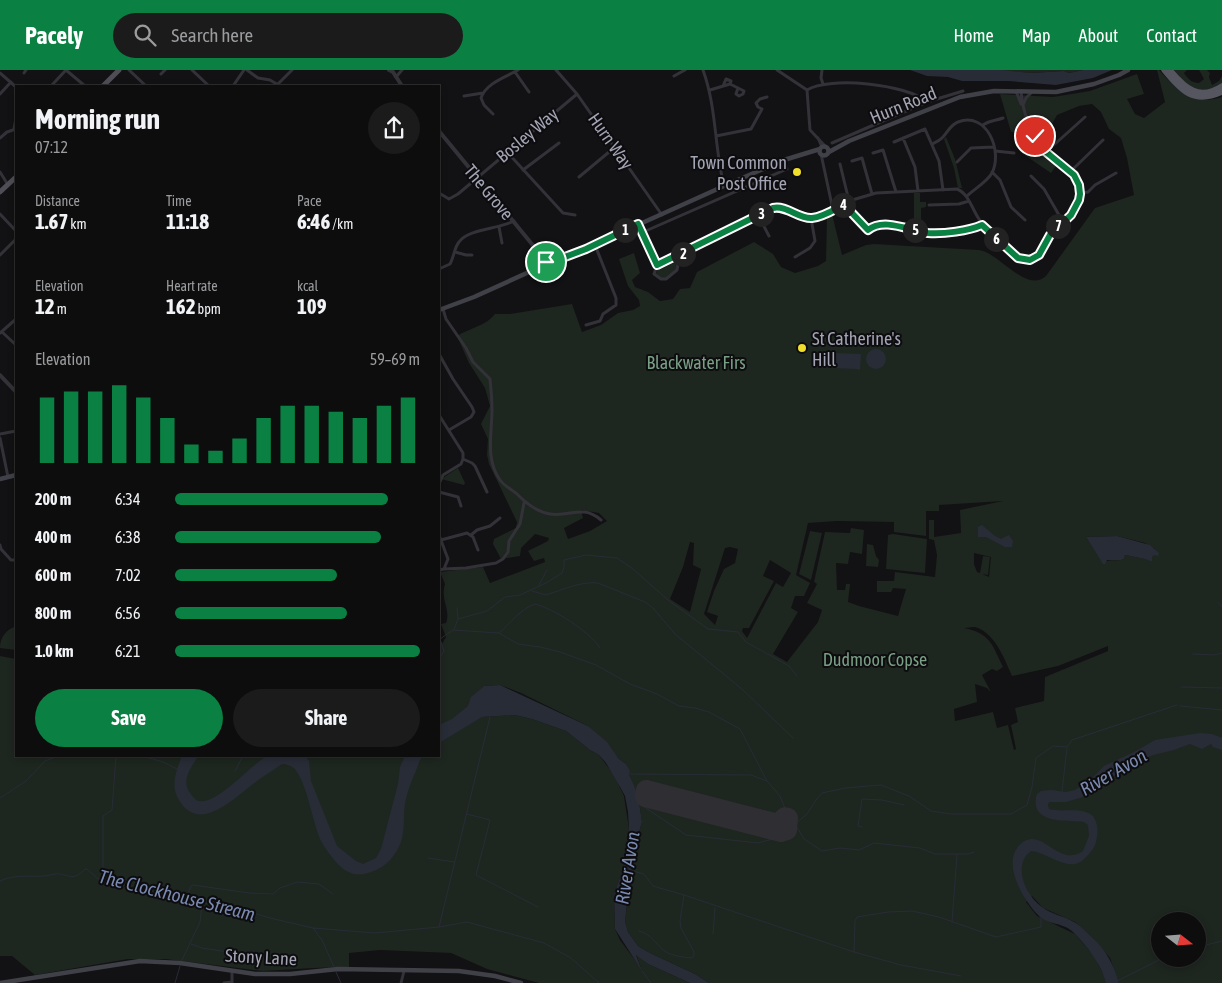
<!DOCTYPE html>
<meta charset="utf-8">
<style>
:root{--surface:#0e0d0e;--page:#1c1b1c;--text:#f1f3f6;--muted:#9b9c9e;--line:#2e2d2e;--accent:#0b8043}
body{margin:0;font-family:"Asap Condensed",sans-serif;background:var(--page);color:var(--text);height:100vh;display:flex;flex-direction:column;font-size:19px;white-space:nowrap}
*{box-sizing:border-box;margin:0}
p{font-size:16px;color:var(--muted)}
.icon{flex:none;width:28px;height:28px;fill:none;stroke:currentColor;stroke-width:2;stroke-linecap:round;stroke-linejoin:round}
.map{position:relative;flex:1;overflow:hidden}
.sheet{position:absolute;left:15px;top:15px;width:425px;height:672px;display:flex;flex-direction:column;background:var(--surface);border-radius:0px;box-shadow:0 2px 8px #0003,0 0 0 1px var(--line)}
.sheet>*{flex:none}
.needle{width:32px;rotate:107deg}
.tools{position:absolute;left:1151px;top:842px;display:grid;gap:10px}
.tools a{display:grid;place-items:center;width:55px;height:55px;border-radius:50%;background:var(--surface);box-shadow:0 2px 8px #0003,0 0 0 1px var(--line);font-size:25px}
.pin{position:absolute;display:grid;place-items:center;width:42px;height:42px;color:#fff;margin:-21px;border:2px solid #fff;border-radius:50%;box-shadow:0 1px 5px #0007}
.km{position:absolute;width:25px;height:25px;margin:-12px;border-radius:50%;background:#222;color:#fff;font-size:14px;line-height:25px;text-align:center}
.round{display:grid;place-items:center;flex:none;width:52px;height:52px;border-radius:26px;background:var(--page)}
.overview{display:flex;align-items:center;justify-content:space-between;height:85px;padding:0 20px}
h1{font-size:28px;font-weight:700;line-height:38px}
.metrics{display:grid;grid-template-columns:repeat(3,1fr);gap:8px;height:85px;padding:5px 20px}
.metrics div{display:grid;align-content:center}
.metrics b{font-size:21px;font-weight:700}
.metrics small{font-size:14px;font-weight:400}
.metrics p{font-size:14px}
.chart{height:140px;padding:10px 20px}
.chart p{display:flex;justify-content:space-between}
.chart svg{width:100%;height:90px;margin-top:5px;stroke:var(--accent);stroke-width:6}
.button{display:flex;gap:10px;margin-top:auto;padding:10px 20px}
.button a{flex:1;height:58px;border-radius:30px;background:var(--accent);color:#fff;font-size:20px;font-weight:700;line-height:58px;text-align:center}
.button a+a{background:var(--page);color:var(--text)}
ul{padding:0 20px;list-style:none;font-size:16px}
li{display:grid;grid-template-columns:80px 60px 1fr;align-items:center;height:38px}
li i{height:12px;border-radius:6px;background:var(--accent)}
header{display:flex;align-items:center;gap:30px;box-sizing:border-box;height:70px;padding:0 25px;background:var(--accent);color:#fff}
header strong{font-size:24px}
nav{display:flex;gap:28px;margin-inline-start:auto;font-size:18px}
.search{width:350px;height:45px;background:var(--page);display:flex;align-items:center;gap:12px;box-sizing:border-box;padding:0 18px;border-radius:28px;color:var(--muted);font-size:19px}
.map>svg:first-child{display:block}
.green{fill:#1e2620;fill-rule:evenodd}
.water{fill:#282c36}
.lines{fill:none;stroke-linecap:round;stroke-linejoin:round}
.stream{stroke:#282c36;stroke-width:1}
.runway{stroke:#2e2e33;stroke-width:20}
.minor{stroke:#333238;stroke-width:3}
.tertiary{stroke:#333238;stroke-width:4}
.secondary{stroke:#404048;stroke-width:4.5}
.primary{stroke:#4f4e57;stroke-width:5}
.trunk{stroke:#565660;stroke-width:5.5}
.route-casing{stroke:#fff;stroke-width:10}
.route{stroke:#0b8043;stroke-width:6}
.poi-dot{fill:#f1df2b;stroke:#0d0c0e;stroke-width:2}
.labels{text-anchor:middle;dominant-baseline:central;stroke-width:4;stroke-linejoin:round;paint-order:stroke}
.street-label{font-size:18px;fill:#a3a4b4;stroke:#0d0c0e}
.poi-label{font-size:18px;fill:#a3a4b4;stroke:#0d0c0e;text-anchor:end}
.park-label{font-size:18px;fill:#799f85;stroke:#0d0c0e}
.water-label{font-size:19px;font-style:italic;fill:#7989af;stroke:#0d0c0e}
</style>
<header>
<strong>Pacely</strong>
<div class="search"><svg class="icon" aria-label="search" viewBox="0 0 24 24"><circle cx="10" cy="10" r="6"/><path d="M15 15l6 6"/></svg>Search here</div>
<nav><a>Home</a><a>Map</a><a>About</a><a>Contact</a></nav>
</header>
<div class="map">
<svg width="1222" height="913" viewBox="0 0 1222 913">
<rect width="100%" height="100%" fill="#121113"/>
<path class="green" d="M991 0H1083L1069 3 1064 1 1031 3Z
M1157 0H1159C1178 20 1191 36 1222 27V913H1119L1110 888 1093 868 1075 852 1043 838 1032 826 1026 832 1037 846 1075 864 1094 886 1108 913H709L695 904 650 883 638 876 628 862 625 851 630 808 638 766 642 752 638 725 633 715 626 694 618 688 588 656 521 623 500 615 484 616 472 627 482 647 515 645 532 649 566 661 590 680 599 685 614 705 624 726 629 759 627 782 623 799 614 824 615 859 620 870 641 898 636 884 648 894 690 913H539L487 899 451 883 380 880 349 883V897L314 898 263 901 165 889H128L35 905 12 886H0V586L16 589V686H439V579L446 567 441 554 446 553C451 540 440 529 445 514L440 502 483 497 490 513 545 492 544 488 534 491 528 481 548 471 549 468 535 464 521 478 520 486 501 489 493 474 494 469 516 458 517 452 489 394 487 385 488 369 481 354 490 336 485 318 469 293 457 266C469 258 486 256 495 244H510L572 234 582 262 601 255 618 243 633 240 640 236 639 230 628 216 619 189 634 183 640 203 632 210 635 217 648 222 660 231 673 229 680 219 690 218 697 202 754 172 773 184 781 197 795 203 818 196 826 191 827 146 832 144 842 185 866 175 874 174 979 180C1000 183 1026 224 1046 206L1095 138 1134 125 1127 88 1121 68 1109 59 1101 42 1092 34 1079 36 1057 45 1048 61 1052 73 1045 82 1058 93 1051 103 1020 82 1015 62H1011L1000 24 1053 27 1090 21 1137 4 1144 24 1127 29 1135 44 1144 48 1165 32ZM1003 431 960 440 961 463 934 467V450H929V469L934 470 937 485 935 507 895 502 894 511H877V522H891L893 518 906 519 898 546 859 536 848 532 850 514H846L845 520H837L836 493 848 494 850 482 862 484 864 460 851 458 850 463 825 462 814 512 817 514 807 533 822 540 818 552 787 592 773 584 798 542 791 538 795 526H804L810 513 796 505 808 453 837 451 894 452V462L926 466V441H939V435ZM581 440 599 443 607 451 590 461 568 469 564 458 583 448ZM1117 466 1145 473 1155 479 1150 491 1146 489 1125 485 1124 489C1117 492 1110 488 1103 493L1086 467ZM690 472 694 473 693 495 701 499 690 542 670 529 683 497ZM730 477 738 479 735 493 724 499 714 521 707 542 718 546 715 555 704 544 725 478ZM974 483 991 487 989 507 982 504 988 505 990 487 983 486 980 503 977 502 974 494ZM770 490 791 503 783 517 776 513 747 568 742 561 743 558H749L774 511 763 506ZM975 557C995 563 1004 588 1012 606L1058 596 1108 576V581L1045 607 1044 631 1015 638 1018 652 1011 655 1016 679 1014 680 1008 655 997 658 993 642 955 651 954 639 977 632 975 614 987 618 991 622 982 605 992 599 997 601 1003 597C992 574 990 563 964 558ZM1160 851H1198V889H1160Z
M1173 0H1187L1184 3C1188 9 1192 13 1199 13L1204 9 1199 0H1207L1210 3 1209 7 1212 15 1219 11 1222 6V14C1199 28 1188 17 1173 0Z
M946 67 955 89 962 118H958L954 98 944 69Z
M914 123H920V132H926V137L921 138V149L917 150 916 158H914Z
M674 189 677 195V199L666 208H661L656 204 658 196Z
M458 398 465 413 464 415 441 409Z
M810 461 822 463 811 510 799 504Z
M893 464 927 469 925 503 886 499 888 465Z
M867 474 873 475 876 486 879 490 878 497 866 496Z
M16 556V580L0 578C0 567 6 560 16 556Z"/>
<path class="water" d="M910 0H1002L1031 3 1064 1 1069 3 1083 0H1112L1093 8 1056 15 1008 11H962L948 7 927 6Z
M866 289a10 10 0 1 1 20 0a10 10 0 1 1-20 0Z
M834 283 861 284 860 300 857 299 833 298Z
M982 455 995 466 1001 469 1009 465 1013 471 1012 477H1005L986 467H978V457Z
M1117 466 1150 475 1159 483 1158 486 1154 485 1152 487V491H1150L1145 489 1125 485 1124 489 1121 490H1107L1105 494H1103L1086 467Z
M500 615 588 656 607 672 618 688 626 694 630 701 629 704 638 725 642 752 638 766 630 808 625 851 628 862 638 876 650 883 695 904 709 913H690L648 894 636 885 642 901 615 859 614 824 623 799 627 782 629 759 628 742 625 726 620 717 606 693 599 685 590 680 566 661 532 649 515 645 482 647 439 673V655L452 649 468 636 471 627 484 616Z
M1200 663 1212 664 1222 668V680L1213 677 1211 674 1202 679 1190 674 1174 680 1153 685 1141 690 1110 708 1083 727 1066 732H1049L1048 735 1049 739C1064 743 1081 736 1093 746 1099 755 1098 763 1096 772 1094 779 1090 783 1085 788 1070 805 1048 782 1031 781 1012 795 1025 825 1042 837 1051 844 1064 846 1074 852 1080 855 1086 862 1092 867 1106 880 1114 895 1119 913H1106C1102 895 1086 875 1073 862 1064 853 1046 854 1039 846 1024 831 998 790 1023 772 1043 758 1059 798 1083 781L1089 766 1088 755 1084 752C1067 750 1028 755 1037 724L1041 721 1052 720 1066 722 1075 720 1090 710 1104 696 1136 681 1155 670Z
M182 686H198C191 698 180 711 191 724 191 725 195 729 196 730 214 739 250 695 266 687 275 684 295 686 305 686L309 691 311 711 337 776 356 791 363 794 376 788 381 779 398 714 400 697 405 686H423L420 690C415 704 407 720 405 734 403 747 405 759 401 772 395 787 386 797 371 802 357 807 347 804 337 793 331 786 326 780 321 771 312 751 308 716 295 699 292 696 286 694 282 694 272 701 262 707 253 714 233 729 199 764 179 730 170 716 176 701 182 686Z"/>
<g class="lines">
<path class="stream" d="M539 515 547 500
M532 521 546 525C562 520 581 511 598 513L645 532 653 538 675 564 743 620 793 668
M1218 532 1222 537
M458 549 487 541 505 527 520 525 546 513 562 503 564 497V490L586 485 617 488 633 499 668 530 708 559 738 562 746 572 789 596 797 606
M454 559 458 549 457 538
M499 563C511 553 520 539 535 534 554 539 589 561 600 578
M1193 584 1214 585 1222 583
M439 589 444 581 440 569 453 560 499 563 518 574 540 577 560 582 596 595 630 614 657 624 679 636 695 638 709 642 740 659 767 711
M1181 617 1222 618
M1180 636 1222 640
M143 686 163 692 177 699
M235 701 243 686
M629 704 751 705 767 711 780 726 786 741 790 754 784 766 758 773 686 765 640 734
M1062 721 1067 678
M0 728 26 711 45 691 58 686
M467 744 490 750 476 805 538 837
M790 754H795L804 769 822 781 840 778 859 780 874 773 920 778 935 784H968L974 782
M795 754 807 744 816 730 822 723 845 718 881 715 909 726 931 741 951 744H1011L1027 735 1032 717 1036 688 1053 676 1067 677 1072 670 1177 635
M862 757 858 756 862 729 882 730 904 735
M428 788 454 792
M630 800 644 804 653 816 684 825 854 882 901 895 961 906
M103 808V746L112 740 116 686
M0 811C14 804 29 807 44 806 48 806 52 804 56 804 69 803 72 813 85 799H87L98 809C110 808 120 808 131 811 147 814 147 822 166 819L176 826H191L204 833 233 837 270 848 313 858 322 870 334 897
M188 824 191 816 193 815 249 823 273 824 280 818 297 812 319 814 333 824
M952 852 957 785
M439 857 490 647
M313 858 375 863 439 857 467 852 544 873 571 888 599 913
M639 861C652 864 656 875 666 882 673 886 683 887 691 888L694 886V882L681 858 680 851 684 825
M713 864 715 838
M191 874 202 878 254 886
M1198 877 1222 871
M854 882 855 851 857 847 888 842 912 841 939 847 996 867 1041 857V848
M182 890 200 852 202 834
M642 901 651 913
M336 902 341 913
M1117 911 1161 889
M175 913 180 896"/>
<path class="runway" d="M646 720 778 754 785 747 788 748 787 760 781 762 645 727Z"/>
<path class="minor" d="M66 0 85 16
M129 0 146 16
M192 0 209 16
M247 0 258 8 270 10 280 16
M556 0 577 24 662 145
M703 0C717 39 714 76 724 116
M777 0 807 20
M822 0 821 8 823 14
M515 2 529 22
M0 3 16 17
M24 3 26 0
M161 4 165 0
M674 6 685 0
M396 7 402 0
M278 14 292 0
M51 16 66 0
M233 16 244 0
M723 16 726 9 731 11 730 14
M710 20 730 14 744 21 743 24 739 26 736 24 738 18
M807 20C829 6 907 14 927 32
M807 20 810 60 826 77
M1016 21 1021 34
M0 24 11 12
M464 26 483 23
M1023 35 1026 28 1032 22
M493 44 484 35 481 28C486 13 506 7 518 0
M983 55C990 50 995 51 1003 48
M14 59 16 48
M716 66 751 59 762 39 758 37 756 33 760 29 767 27
M0 68 7 62 16 59
M818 68 822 77
M903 68 915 97 918 121
M894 72 925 59 939 91 943 120
M832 73 927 32 963 21
M932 74C936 72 939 71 942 68 948 62 950 55 958 52 987 41 1003 81 992 103 987 112 974 119 967 126
M995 81 1014 83
M507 82 563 143 575 145
M1046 82 1085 47
M873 83 883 80 896 122
M821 84 833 140
M852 91 862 88 872 124
M957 92 971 78 994 77
M840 94 849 131
M523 100 559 73
M1071 101 1103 70
M0 102 8 115
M992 102 1000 110 1011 137 1025 150
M1031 106 1044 119 1063 152
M579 107 615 77
M439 123 449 129 458 124 577 24
M1080 123 1088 122 1095 115 1116 103
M845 134 849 141 868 160C883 147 911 161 928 163 943 164 968 161 982 155
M929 135 959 134 969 131
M0 144 16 161
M758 145 769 166
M638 155 657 195 773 139 782 138 811 148 826 144 849 131 876 123 957 119C969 124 972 139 979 149 985 159 1009 185 1020 189 1033 194 1041 184 1045 173 1053 156 1072 149 1078 131 1088 103 1059 98 1046 81 1031 64 1023 44 1021 22
M499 157 502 173
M641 163 787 99 784 90
M455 182 466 185H472
M0 185 16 169
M795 187 810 178 815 171 811 148
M657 195 654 204 661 209H666L677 200 678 195 675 188
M439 199 450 194C454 187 454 178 459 172 468 159 499 159 514 151
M443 239 446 249 466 278 473 292 490 309C491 319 492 329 492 339 492 364 485 389 500 410 505 417 513 420 518 425 527 434 537 442 550 444 571 447 582 434 601 450
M586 255 600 251 603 244 616 235V228L595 175
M2 262 16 275
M0 263 16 249
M439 284 453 309 472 337 474 342 471 347 449 360
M439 345 463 383V389L461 394 443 405 439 414
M0 364 16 361
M0 368 8 407
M463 389 472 393 475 396 487 422
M439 422 458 427 461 436
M439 465 448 489 444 499 439 500
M471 465 477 460 490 456 500 448
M441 470 467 463 473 467 478 480
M0 475 1 479 11 490H16
M444 499 466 498 496 493 503 489 508 482 509 471 520 454 524 433
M224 913 232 912
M232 913V901
M401 913 404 901"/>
<path class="tertiary" d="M389 0 393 2 402 16
M439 61 545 190
M0 305 16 322"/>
<path class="secondary" d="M819.5 81a4.5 4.5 0 1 1 9 0a4.5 4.5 0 1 1-9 0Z
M829 82 849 71 960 27 994 21 1056 22 1094 14 1119 5 1128 0
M545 190a3 3 0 1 1 6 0a3 3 0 1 1-6 0Z
M551 189 571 185 733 112 784 90 820 79
M439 240 474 227 549 193
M0 409 16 405
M0 913 140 891 180 893 255 904H290L338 899 459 901 495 906 521 913"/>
<path class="primary" d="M103 16 119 0
M0 122 16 107"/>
<path class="trunk" d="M1164 0C1181 21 1194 35 1222 22
M1170 0C1185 18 1199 31 1222 16"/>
</g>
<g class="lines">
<defs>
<path id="route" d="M546 192 549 193 586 179 638 154 657 195 773 138C787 135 798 149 812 148 823 147 835 139 845 134L850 141 868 160C884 147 910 161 928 163 944 164 968 161 982 155L1018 188 1030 190 1039 185 1050 165 1071 145 1079 130 1080 124 1079 115 1074 105 1046 82 1035 66"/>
</defs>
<use href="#route" class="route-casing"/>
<use href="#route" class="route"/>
</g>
<g class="poi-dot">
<circle cx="797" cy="102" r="5"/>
<circle cx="802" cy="278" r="5"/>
</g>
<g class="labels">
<g class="street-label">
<text transform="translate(903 35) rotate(-22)">Hurn Road</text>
<text transform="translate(527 65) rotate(-40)">Bosley Way</text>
<text transform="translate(611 71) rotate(55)">Hurn Way</text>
<text transform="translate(489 122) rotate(50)">The Grove</text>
<text transform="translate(261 887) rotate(3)">Stony Lane</text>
</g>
<g class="poi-label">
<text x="787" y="92">Town Common<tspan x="787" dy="21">Post Office</tspan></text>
<text x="812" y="268" text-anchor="start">St Catherine's<tspan x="812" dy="21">Hill</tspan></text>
</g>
<g class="park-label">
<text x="696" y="292">Blackwater Firs</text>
<text x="875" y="589">Dudmoor Copse</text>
</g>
<g class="water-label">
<text transform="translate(1113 702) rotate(-30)">River Avon</text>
<text transform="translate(627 798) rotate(-81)">River Avon</text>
<text transform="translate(177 825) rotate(14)">The Clockhouse Stream</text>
</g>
</g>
</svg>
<div class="tools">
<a><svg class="needle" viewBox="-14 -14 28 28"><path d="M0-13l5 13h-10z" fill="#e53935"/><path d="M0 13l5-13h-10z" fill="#9b9c9e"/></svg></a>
</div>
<div class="pin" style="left:546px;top:192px;background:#1e9e55"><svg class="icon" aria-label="arrive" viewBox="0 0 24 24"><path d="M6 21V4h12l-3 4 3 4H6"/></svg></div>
<div class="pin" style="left:1035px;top:66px;background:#d93025"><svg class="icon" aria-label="check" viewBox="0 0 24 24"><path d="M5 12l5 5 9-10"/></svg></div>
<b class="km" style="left:625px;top:160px">1</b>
<b class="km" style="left:683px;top:184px">2</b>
<b class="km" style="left:761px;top:144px">3</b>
<b class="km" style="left:843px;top:135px">4</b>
<b class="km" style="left:915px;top:160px">5</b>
<b class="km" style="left:996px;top:169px">6</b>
<b class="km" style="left:1058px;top:156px">7</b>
<section class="sheet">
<div class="overview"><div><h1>Morning run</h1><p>07:12</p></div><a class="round"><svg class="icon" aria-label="share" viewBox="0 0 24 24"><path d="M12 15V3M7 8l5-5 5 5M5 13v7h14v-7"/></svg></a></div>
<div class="metrics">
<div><p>Distance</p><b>1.67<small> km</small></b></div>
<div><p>Time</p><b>11:18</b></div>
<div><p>Pace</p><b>6:46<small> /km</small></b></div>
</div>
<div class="metrics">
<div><p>Elevation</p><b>12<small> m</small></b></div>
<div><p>Heart rate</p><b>162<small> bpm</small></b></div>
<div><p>kcal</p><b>109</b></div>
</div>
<div class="chart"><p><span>Elevation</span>59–69 m</p>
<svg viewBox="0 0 160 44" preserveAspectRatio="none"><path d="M5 44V12M15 44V9M25 44V9M35 44V6M45 44V12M55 44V22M65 44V35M75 44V38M85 44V32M95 44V22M105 44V16M115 44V16M125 44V19M135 44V22M145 44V16M155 44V12"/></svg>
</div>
<ul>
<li><b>200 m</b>6:34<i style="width:87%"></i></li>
<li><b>400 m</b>6:38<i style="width:84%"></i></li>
<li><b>600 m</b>7:02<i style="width:66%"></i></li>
<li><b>800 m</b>6:56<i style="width:70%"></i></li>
<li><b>1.0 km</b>6:21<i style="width:100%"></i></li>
</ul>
<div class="button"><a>Save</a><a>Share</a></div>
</section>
</div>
